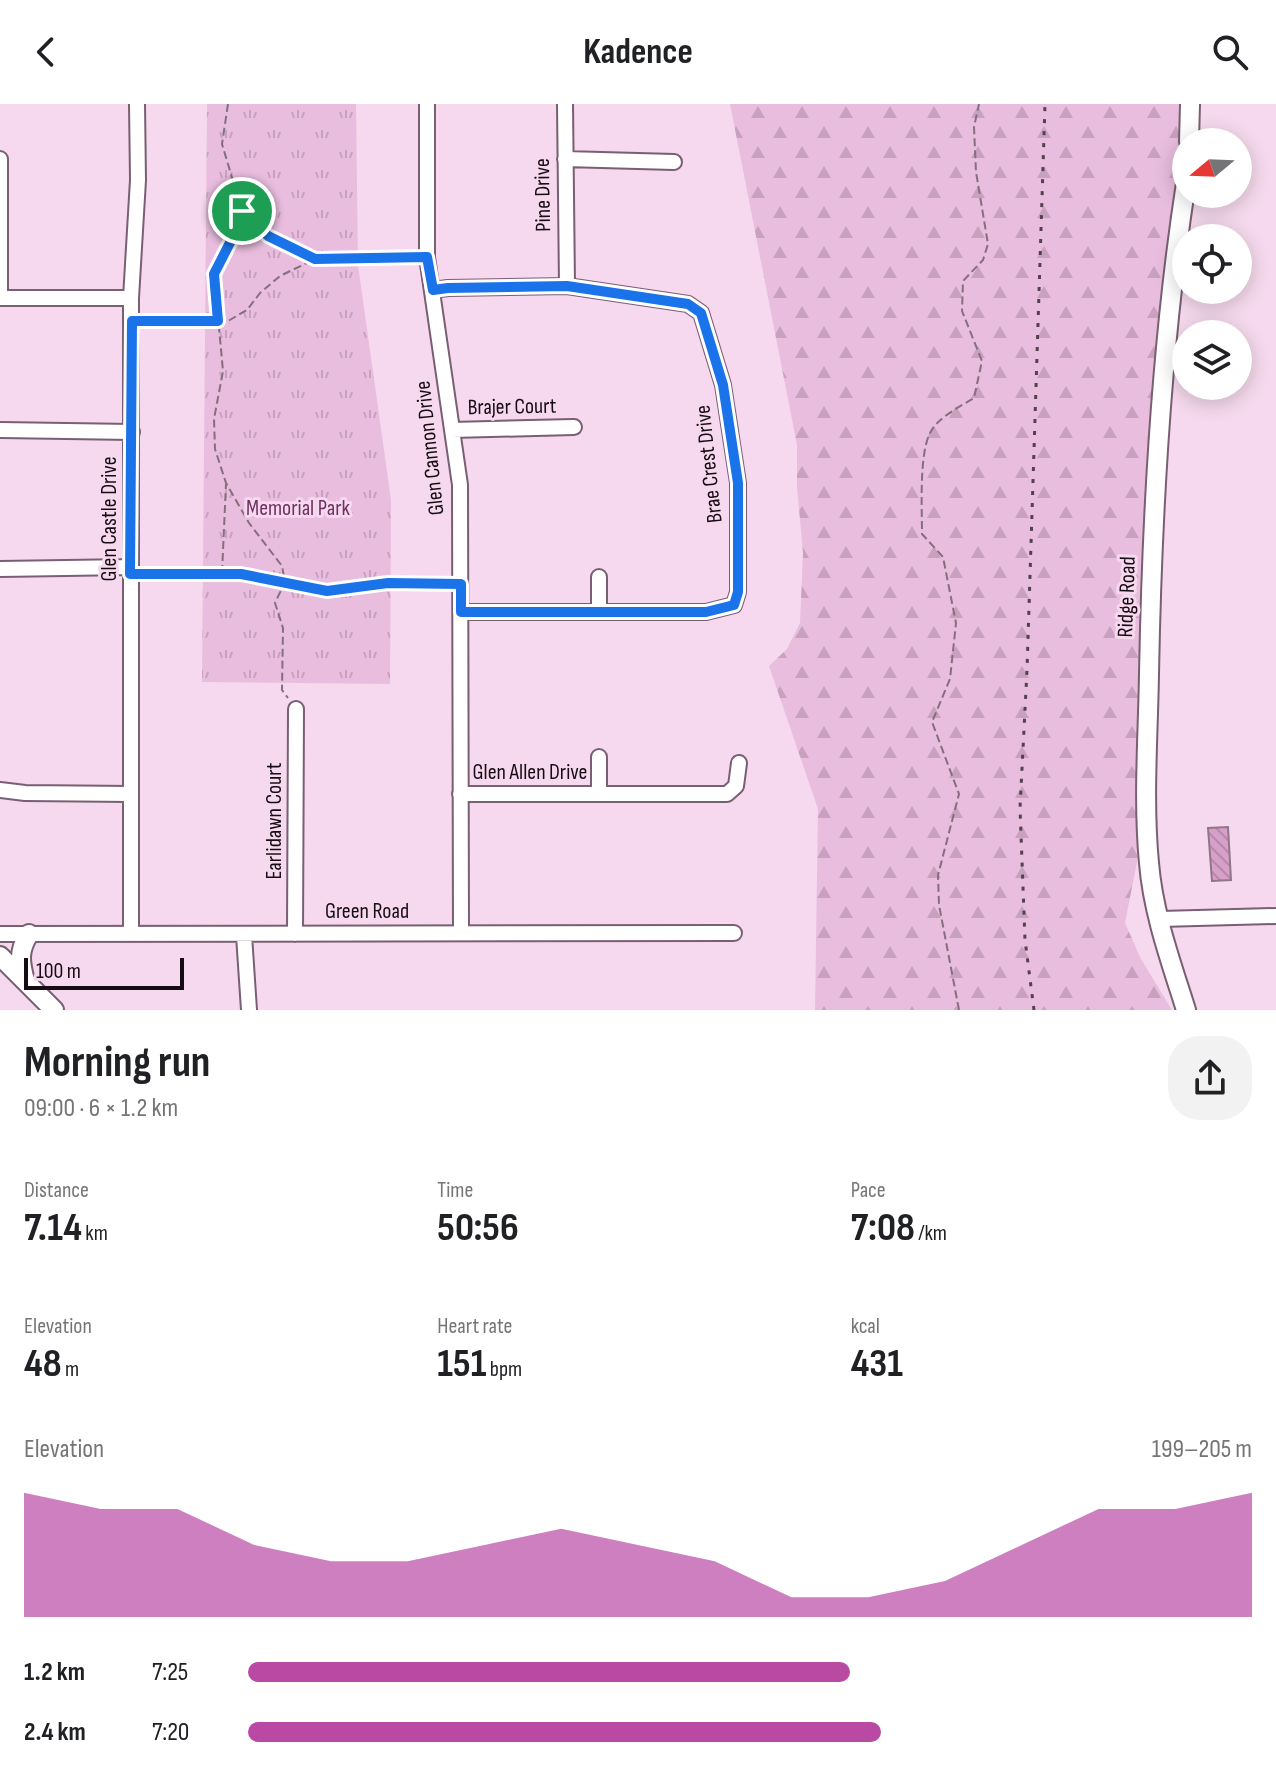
<!DOCTYPE html>
<meta charset="utf-8">
<style>
:root{--surface:#fff;--page:#f2f2f2;--text:#202124;--muted:#757577;--accent:#ba49a4}
body{margin:0;font-family:"Sofia Sans Condensed",sans-serif;background:var(--page);color:var(--text);height:100vh;display:flex;flex-direction:column;font-size:30px;white-space:nowrap}
*{box-sizing:border-box;margin:0}
p{font-size:26px;color:var(--muted)}
.icon{flex:none;width:44px;height:44px;fill:none;stroke:currentColor;stroke-width:2;stroke-linecap:round;stroke-linejoin:round}
.map{position:relative;height:906px;overflow:hidden}
.panel{display:flex;flex-direction:column;background:var(--surface);flex:1}
.panel>*{flex:none}
.needle{width:52px;rotate:251deg}
.fabs{position:absolute;left:1172px;top:24px;display:grid;gap:16px}
.fabs a{display:grid;place-items:center;width:80px;height:80px;border-radius:50%;background:var(--surface);box-shadow:0 4px 20px #0003;font-size:40px}
.scale{position:absolute;left:24px;bottom:20px;width:160px;box-sizing:border-box;padding-left:8px;border:4px solid #160c13;border-top:0;font-size:22px;line-height:28px;white-space:nowrap;color:#160c13;-webkit-text-stroke:6px #f6d9ee;paint-order:stroke}
.pin{position:absolute;display:grid;place-items:center;width:68px;height:68px;color:#fff;margin:-34px;border:4px solid #fff;border-radius:50%;box-shadow:0 2px 8px #0007}
.round{display:grid;place-items:center;flex:none;width:84px;height:84px;border-radius:32px;background:var(--page)}
.head{display:flex;align-items:center;justify-content:space-between;height:136px;padding:0 24px}
h1{font-size:44px;font-weight:700;line-height:60px}
.stats{display:grid;grid-template-columns:repeat(3,1fr);gap:12px;height:136px;padding:8px 24px}
.stats div{display:grid;align-content:center}
.stats b{font-size:40px;font-weight:700}
.stats small{font-size:22px;font-weight:400}
.stats p{font-size:22px}
.chart{height:224px;padding:16px 24px}
.chart p{display:flex;justify-content:space-between}
.chart svg{width:100%;height:144px;margin-top:8px;fill:var(--accent);opacity:.7}
ul{padding:0 24px;list-style:none;font-size:26px}
li{display:grid;grid-template-columns:128px 96px 1fr;align-items:center;height:60px}
li i{height:20px;border-radius:10px;background:var(--accent)}
header{display:flex;justify-content:space-between;align-items:center;height:104px;padding:0 24px;background:var(--surface);font-size:36px;font-weight:700}
.map>svg:first-child{display:block}
.forest{fill:url(#forest-firs)}
.park{fill:url(#park-tufts)}
.building{fill:url(#building-back-hatch);stroke:#907689;stroke-width:2}
.lines{fill:none;stroke-linecap:round;stroke-linejoin:round}
.minor-casing{stroke:#785f72;stroke-width:18}
.major-casing{stroke:#785f72;stroke-width:22}
.path{stroke:#83707d;stroke-width:2;stroke-dasharray:8 4;stroke-linecap:butt}
.minor{stroke:#fff;stroke-width:14}
.major{stroke:#fff;stroke-width:18}
.rail{stroke:#51424d;stroke-width:3;stroke-dasharray:4 8;stroke-linecap:butt}
.route-casing{stroke:#fff;stroke-width:16}
.route{stroke:#1a73e8;stroke-width:10}
.labels{text-anchor:middle;dominant-baseline:central;stroke-width:6;stroke-linejoin:round;paint-order:stroke}
.street-label{font-size:22px;fill:#160c13;stroke:#f6d9ee}
.park-label{font-size:22px;fill:#6f2f62;stroke:#f6d9ee}
</style>
<header><svg class="icon" aria-label="back" viewBox="0 0 24 24"><path d="M15 5l-7 7 7 7"/></svg>Kadence<svg class="icon" aria-label="search" viewBox="0 0 24 24"><circle cx="10" cy="10" r="6"/><path d="M15 15l6 6"/></svg></header>
<div class="map">
<svg width="1276" height="906" viewBox="0 0 1276 906">
<defs>
<pattern id="forest-firs" width="22" height="20" patternUnits="userSpaceOnUse" patternTransform="scale(2)"><rect width="22" height="20" fill="#e9bdde"/><path d="M5 1l3.5 6h-7zM16 11l3.5 6h-7z" fill="#c7a1be"/></pattern>
<pattern id="park-tufts" width="24" height="20" patternUnits="userSpaceOnUse" patternTransform="scale(2)"><rect width="24" height="20" fill="#e9bdde"/><path d="M3 7l-1-3M5 7V3M7 7l1-3M15 17l-1-3M17 17v-4M19 17l1-3" fill="none" stroke="#c7a1be"/></pattern>
<pattern id="building-back-hatch" width="6" height="6" patternUnits="userSpaceOnUse" patternTransform="scale(2)"><rect width="6" height="6" fill="#d6a0c8"/><path d="M-1 5l2 2M0 0l6 6M5-1l2 2" fill="none" stroke="#b789ab"/></pattern>
</defs>
<rect width="100%" height="100%" fill="#f6d9ee"/>
<path class="forest" d="M730 0H1193L1186 38V64L1169 215 1146 637 1137 758 1125 819 1141 855 1172 906H815L818 705 769 562 787 545 800 519 803 449 797 383V341Z"/>
<path class="park" d="M207 0H356L358 161 391 396 390 580 202 578Z"/>
<path class="building" d="M1228 723 1231 776 1212 777 1208 724Z"/>
<g class="lines">
<defs>
<path id="minor" d="M427 0V153L460 381 461 829
M565 0 567 182
M0 55V194
M565 55 674 58
M433 186 448 184 567 182 688 200 701 209 723 281 738 379V488L734 501 706 508H461
M0 194H131
M0 326 132 328
M452 326 574 323
M0 465 130 463
M599 508V473
M599 653V690
M0 686 25 689 131 690
M460 690H727L736 682 739 659
M1160 815 1276 812
M0 830 734 829
M131 830V194L138 76 137 0
M295 830 296 605
M244 831 249 906"/>
<path id="major" d="M1189 38 1190 0
M0 852 54 906
M25 877C20 858 18 847 29 830
M1186 906C1171 858 1153 809 1149 759 1143 696 1148 633 1149 570 1152 406 1161 241 1186 79"/>
</defs>
<use href="#minor" class="minor-casing"/>
<use href="#major" class="major-casing"/>
<path class="path" d="M228 0 222 40 242 107 268 132 314 154
M242 107 237 125 214 170 223 267 214 315 215 345 226 379 249 419 282 462 285 478 275 499 283 524 282 586 288 594
M145 217H228L247 206 260 189 280 172 315 155 413 153
M222 469 226 380
M144 470H241L327 487 388 479 447 480
M959 906 939 801 938 771 959 690 932 618 950 575 956 519 943 453 922 430C922 404 919 351 930 329 937 314 961 302 974 294L982 257 962 207 963 177 983 156 988 140 976 68 974 23 979 0"/>
<use href="#minor" class="minor"/>
<use href="#major" class="major"/>
<path class="rail" d="M1034 906 1025 836 1020 704 1027 566 1045 0"/>
</g>
<g class="lines">
<defs>
<path id="route" d="M242 107 268 132 315 155 427 153 433 186 448 184 567 182 688 200 701 209 723 281 738 379V488L734 501 706 508H461V480L388 479 327 487 241 470H130L132 217H218L214 170 237 125Z"/>
</defs>
<use href="#route" class="route-casing"/>
<use href="#route" class="route"/>
</g>
<g class="labels">
<g class="street-label">
<text transform="translate(543 91) rotate(-91)">Pine Drive</text>
<text transform="translate(512 303) rotate(-1)">Brajer Court</text>
<text transform="translate(430 344) rotate(-96)">Glen Cannon Drive</text>
<text transform="translate(709 360) rotate(-96)">Brae Crest Drive</text>
<text transform="translate(109 415) rotate(-90)">Glen Castle Drive</text>
<text transform="translate(1127 493) rotate(-88)">Ridge Road</text>
<text x="530" y="668">Glen Allen Drive</text>
<text transform="translate(274 717) rotate(-90)">Earlidawn Court</text>
<text x="367" y="807">Green Road</text>
</g>
<g class="park-label">
<text x="298" y="404">Memorial Park</text>
</g>
</g>
</svg>
<div class="fabs">
<a><svg class="needle" viewBox="-14 -14 28 28"><path d="M0-13l5 13h-10z" fill="#e53935"/><path d="M0 13l5-13h-10z" fill="#757577"/></svg></a>
<a><svg class="icon" aria-label="locate" viewBox="0 0 24 24"><circle cx="12" cy="12" r="6"/><path d="M12 2v4M12 18v4M2 12h4M18 12h4"/></svg></a>
<a><svg class="icon" aria-label="layers" viewBox="0 0 24 24"><path d="M12 4l9 5-9 5-9-5zM3 14l9 5 9-5"/></svg></a>
</div>
<div class="scale">100 m</div>
<div class="pin" style="left:242px;top:107px;background:#1e9e55"><svg class="icon" aria-label="arrive" viewBox="0 0 24 24"><path d="M6 21V4h12l-3 4 3 4H6"/></svg></div>
</div>
<section class="panel">
<div class="head"><div><h1>Morning run</h1><p>09:00 · 6 × 1.2 km</p></div><a class="round"><svg class="icon" aria-label="share" viewBox="0 0 24 24"><path d="M12 15V3M7 8l5-5 5 5M5 13v7h14v-7"/></svg></a></div>
<div class="stats">
<div><p>Distance</p><b>7.14<small> km</small></b></div>
<div><p>Time</p><b>50:56</b></div>
<div><p>Pace</p><b>7:08<small> /km</small></b></div>
</div>
<div class="stats">
<div><p>Elevation</p><b>48<small> m</small></b></div>
<div><p>Heart rate</p><b>151<small> bpm</small></b></div>
<div><p>kcal</p><b>431</b></div>
</div>
<div class="chart"><p><span>Elevation</span>199–205 m</p>
<svg viewBox="0 0 160 44" preserveAspectRatio="none"><path d="M0 44V6L10 11L20 11L30 22L40 27L50 27L60 22L70 17L80 22L90 27L100 38L110 38L120 33L130 22L140 11L150 11L160 6V44z"/></svg>
</div>
<ul>
<li><b>1.2 km</b>7:25<i style="width:60%"></i></li>
<li><b>2.4 km</b>7:20<i style="width:63%"></i></li>
</ul>
</section>
